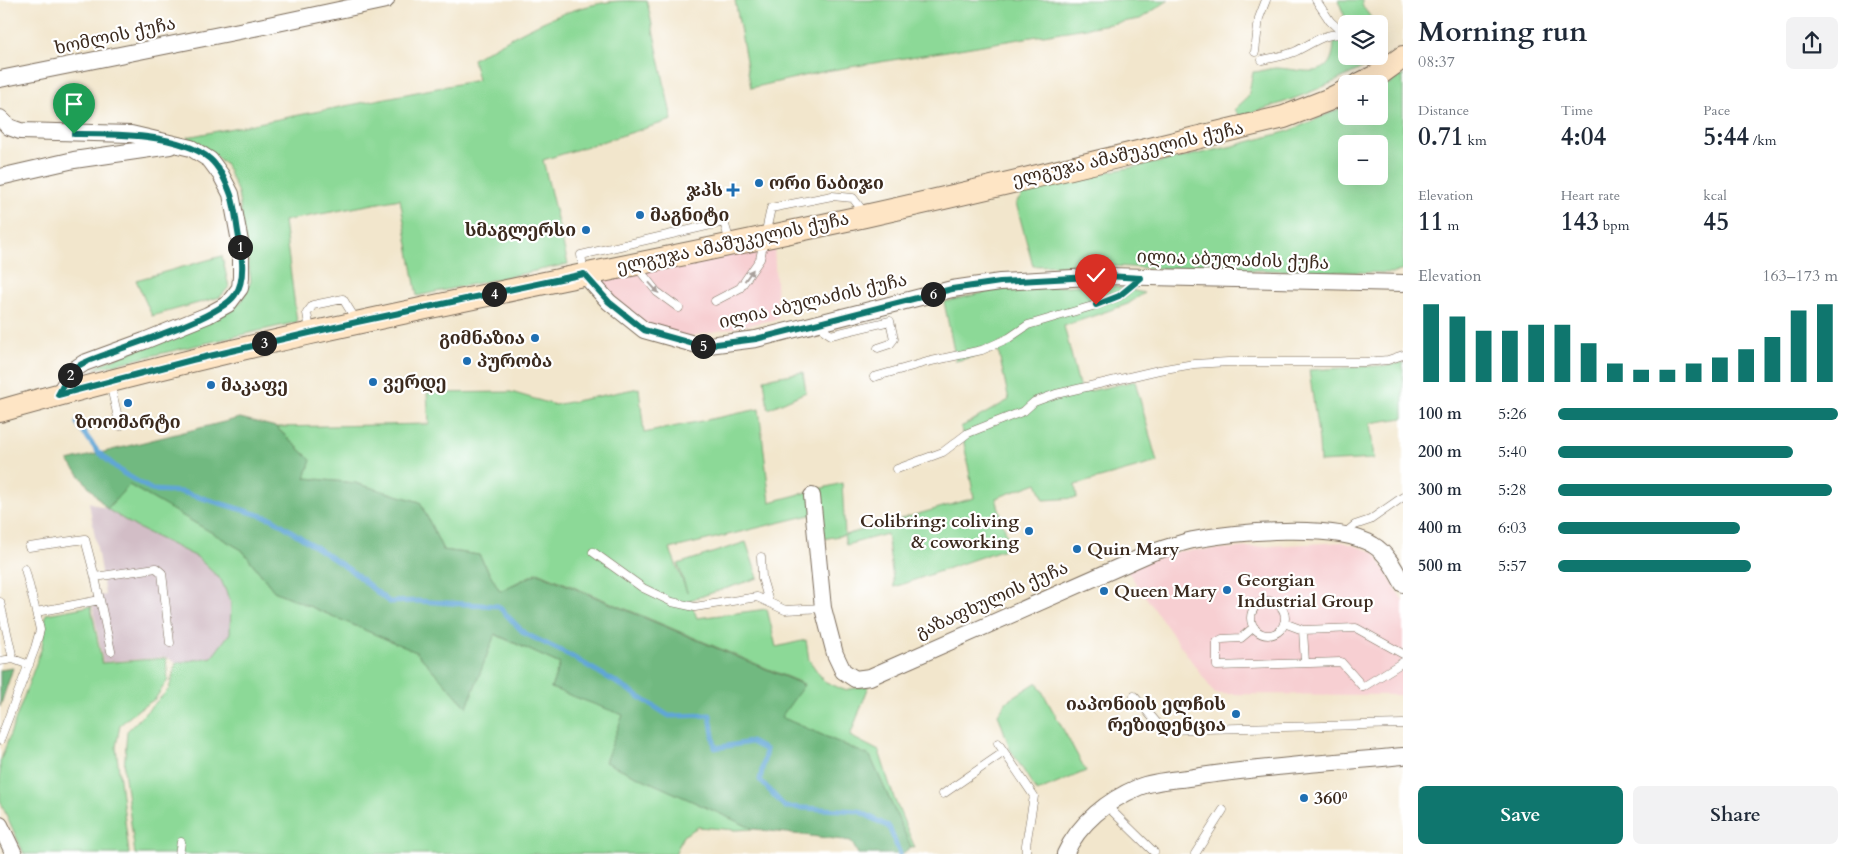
<!DOCTYPE html>
<meta charset="utf-8">
<style>
:root{--surface:#fff;--page:#f2f2f3;--text:#1f2937;--muted:#747a83;--accent:#0f766e}
body{margin:0;font-family:Cardo,"Noto Serif Georgian",serif;background:var(--page);color:var(--text);height:100vh;display:flex;flex-direction:column;font-size:19px;white-space:nowrap}
*{box-sizing:border-box;margin:0}
p{font-size:16px;color:var(--muted)}
.icon{flex:none;width:28px;height:28px;fill:none;stroke:currentColor;stroke-width:2;stroke-linecap:round;stroke-linejoin:round}
.map{position:relative;flex:1;overflow:hidden}
.drawer{display:flex;flex-direction:column;background:var(--surface);width:450px}
.drawer>*{flex:none}
.buttons{position:absolute;left:1338px;top:15px;display:grid;gap:10px}
.buttons a{display:grid;place-items:center;width:50px;height:50px;border-radius:8px;background:var(--surface);box-shadow:0 5px 20px #0002;font-size:25px}
.pin{position:absolute;display:grid;place-items:center;width:42px;height:42px;color:#fff;margin:-51px -21px;border-radius:50% 50% 50% 0;rotate:-45deg;box-shadow:0 0 5px #0007}
.pin .icon{rotate:45deg}
.km{position:absolute;width:25px;height:25px;margin:-12px;border-radius:50%;background:#222;color:#fff;font-size:14px;line-height:25px;text-align:center}
.round{display:grid;place-items:center;flex:none;width:52px;height:52px;border-radius:8px;background:var(--page)}
.head{display:flex;align-items:center;justify-content:space-between;height:85px;padding:0 15px}
h1{font-size:28px;font-weight:600;line-height:38px}
.stats{display:grid;grid-template-columns:repeat(3,1fr);gap:8px;height:85px;padding:5px 15px}
.stats div{display:grid;align-content:center}
.stats b{font-size:25px;font-weight:600}
.stats small{font-size:14px;font-weight:400}
.stats p{font-size:14px}
.chart{height:140px;padding:10px 15px}
.chart p{display:flex;justify-content:space-between}
.chart svg{width:100%;height:90px;margin-top:5px;stroke:var(--accent);stroke-width:6}
.button{display:flex;gap:10px;margin-top:auto;padding:10px 15px}
.button a{flex:1;height:58px;border-radius:8px;background:var(--accent);color:#fff;font-size:20px;font-weight:600;line-height:58px;text-align:center}
.button a+a{background:var(--page);color:var(--text)}
ul{padding:0 15px;list-style:none;font-size:16px}
li{display:grid;grid-template-columns:80px 60px 1fr;align-items:center;height:38px}
li i{height:12px;border-radius:6px;background:var(--accent)}
main{display:flex;flex:1;min-height:0}
.map>svg:first-child{display:block}
.built{fill:#f7cfd2}
.industrial{fill:#d2bdc6}
.green{fill:#8cd997;stroke:#64825a;fill-rule:evenodd}
.forest{fill:#71b980;stroke:#56724f}
.lines{fill:none;stroke-linecap:round;stroke-linejoin:round}
.stream{stroke:#61a6d6;stroke-width:5}
.service-casing{stroke:#7b6c5b;stroke-width:9}
.minor-casing{stroke:#7b6c5b;stroke-width:18}
.secondary-casing{stroke:#7b6c5b;stroke-width:24}
.service{stroke:#fff;stroke-width:8}
.minor{stroke:#fff;stroke-width:16}
.secondary{stroke:#fee5c5;stroke-width:22}
.oneway{fill:#a79f9a}
.route-casing{stroke:#fff;stroke-width:10}
.route{stroke:#0f766e;stroke-width:6}
.poi-dot{fill:#1f6fb2;stroke:#fff;stroke-width:2}
.labels{text-anchor:middle;dominant-baseline:central;stroke-width:4.5;stroke-linejoin:round;paint-order:stroke}
.street-label{font-size:18px;fill:#3b2a1e;stroke:#fff}
.poi-label{font-size:18px;font-weight:bold;fill:#3b2a1e;stroke:#fff;text-anchor:start}
</style>
<main>
<div class="map">
<svg width="1403" height="854" viewBox="0 0 1403 854">
<rect width="100%" height="100%" fill="#fff"/>
<filter id="ink" filterUnits="userSpaceOnUse"><feTurbulence type="fractalNoise" baseFrequency=".02" numOctaves="2"/><feDisplacementMap in="SourceGraphic" scale="10" xChannelSelector="R" yChannelSelector="G"/><feConvolveMatrix kernelMatrix="1 2 1 2 8 2 1 2 1" color-interpolation-filters="sRGB"/></filter>
<filter id="wash" filterUnits="userSpaceOnUse"><feTurbulence type="fractalNoise" baseFrequency=".0096" numOctaves="4" result="noise"/><feDisplacementMap in="SourceGraphic" scale="20" xChannelSelector="R" yChannelSelector="G"/><feGaussianBlur stdDeviation="1.12" result="paint"/><feColorMatrix in="noise" values="0 0 0 0 0 0 0 0 0 0 0 0 0 0 0 0 0 1.4 0 .05"/><feComposite in="paint" operator="in"/></filter>
<g filter="url(#wash)">
<rect width="100%" height="100%" fill="#f2e6cc"/>
<path class="built" d="M774 246 778 319 688 337 650 328 618 302 598 278Z
M1343 542 1374 552 1403 601V697L1399 695 1215 694 1125 568 1180 551Z"/>
<path class="industrial" d="M89 502 107 509 136 527 197 557 221 580 231 603 230 633 212 658 176 663 166 657 103 662 91 597 105 595Z"/>
<path class="green" d="M735 0H1169L1140 19 826 71 751 88Z
M1338 0H1362V5L1374 22 1372 24H1350L1346 20Z
M647 1 672 120 543 160 568 264 417 296 400 199 284 221 297 322 94 369 103 363 210 319 242 301 251 281 238 193 225 163 187 137 478 80 473 59C518 34 557 10 608 2 621 0 634 1 647 1Z
M1342 41 1346 43V56H1363L1365 61 1364 67C1324 88 1284 104 1240 116L1234 110 1248 97 1253 72C1261 72 1268 68 1276 68 1304 69 1333 83 1334 42Z
M1403 75V270L1394 273 1148 268 1095 265 1033 266 1016 203 1024 193 1063 180 1161 162 1233 146 1289 131 1346 106V116H1379V90ZM1346 144H1379V176H1346Z
M222 256 229 287 220 297 152 316 136 280Z
M1104 284 1144 293 1128 304 1064 326 1081 393 1135 381 1157 462 1075 485 1077 498 1044 500 1037 483 996 498 1010 547 894 587 887 534 846 545 844 535 823 539 819 513 670 549 687 592 678 564 746 542 758 578 690 600 697 618 767 609 776 647 806 640 809 660 824 681 844 690 869 686 850 736 879 751 894 798 915 848 911 847 870 756 781 717 804 684 538 572 500 591 479 555 443 550 420 502 355 483 305 478 311 460 276 427 429 424 427 393 511 392 555 405 639 388 644 433 759 409 770 502 842 483 845 535 974 498 961 427 1009 400 998 350 956 361 944 302 995 290Z
M1403 362V418L1370 423 1374 459 1320 462 1319 441 1309 370 1391 365Z
M803 372 806 392 768 409 764 379Z
M129 485 242 550 274 591 416 652 467 707 494 634 560 664 551 688 624 715 606 762 754 829 735 830 698 827 683 836 675 854H135L124 770 127 731 169 689 176 663 212 657 230 633 231 603 221 580 197 557 136 527 107 509Z
M91 606 102 663 166 658 168 680 155 699 139 709 120 725 116 747 129 854H24L0 801V762L42 647 46 614Z
M1037 682 1086 771 1037 792 1010 749 998 714 1007 701Z"/>
<path class="forest" d="M240 418 276 427 311 460 305 478 355 483 420 502 443 550 479 555 500 591 538 573 804 685 781 717 870 756 911 847 902 854H858L851 841 754 829 605 762 623 715 551 688 560 664 495 634 467 707 416 652 274 591 242 550 129 485 107 509 68 461Z
M13 668 0 707V670Z"/>
<g class="lines">
<path class="stream" d="M77 423 98 452 123 473 152 490 182 492 273 519 353 572 389 602 417 601 498 606 524 633 569 655 619 684 669 716 710 715 715 748 751 742 766 750 760 780 785 807 859 811 889 827 900 854"/>
</g>
</g>
<g filter="url(#ink)">
<g class="lines">
<defs>
<path id="service" d="M1316 0 1330 21 1344 34
M1255 52 1259 18 1266 0
M1377 56 1392 59
M1262 60C1273 58 1284 56 1294 52 1312 44 1325 31 1346 35
M637 267 657 292 679 308
M584 273 581 255 724 222 730 242
M715 301 740 288 760 259 771 208 832 196 853 198 865 214
M822 322 825 331 831 335 890 321 894 339 890 344 878 348
M310 330 307 313 313 305 343 299 356 320
M874 377 927 362 982 350 1009 338 1028 325 1096 305 1119 296 1139 279
M110 383 120 426
M897 469 943 452 968 433 1024 411 1034 402 1056 394 1159 370 1194 364 1228 362H1365L1388 360 1403 355
M1344 534 1355 525 1370 520 1403 497
M29 547 85 539 95 577
M593 552 643 588 672 602 695 607 757 597 785 610 823 608
M761 557 762 578 769 602
M25 569 36 612
M1251 618a17 17 0 1 1 34 0a17 17 0 1 1-34 0Z
M0 602 13 659
M1284 623 1303 630 1356 628 1403 654
M1254 627 1241 638 1222 639 1217 642V666L1341 662 1363 687 1403 662
M1303 630 1305 663
M111 651 95 577 156 568 162 573 170 643
M0 661 13 659 29 665
M1134 696 1163 730 1403 724
M0 740 35 648 40 630 36 612 100 600
M998 743 1034 796 1026 845V854
M943 794 1004 752
M1107 806 1154 852
M179 854 181 842
M1195 854 1223 810"/>
<path id="minor" d="M0 79 259 27 386 0
M0 118 9 127 20 131 131 134 191 148 210 160 221 175 231 194 241 247V277L240 288 228 304 208 315 144 341 84 363 75 369 58 395
M0 177 74 160 170 146
M584 274 609 302 644 330 701 346 756 339 952 289 1000 282 1108 276 1403 283
M812 496 823 608 835 654 843 671 855 679 870 677 1153 552C1166 548 1180 543 1193 540 1237 532 1335 522 1373 545 1387 553 1396 571 1403 584
M0 825 14 854
M1065 854C1079 823 1108 800 1139 787 1156 780 1177 780 1195 777 1264 766 1334 763 1403 756"/>
<path id="secondary" d="M1360 84 1378 75 1403 57
M0 411C285 330 576 279 865 216 1005 185 1144 150 1284 117L1328 100 1346 91"/>
</defs>
<use href="#service" class="service-casing"/>
<use href="#minor" class="minor-casing"/>
<use href="#secondary" class="secondary-casing"/>
<use href="#service" class="service"/>
<use href="#minor" class="minor"/>
<use href="#secondary" class="secondary"/>
</g>
<defs><path id="oneway-solid" d="M-6-.8H1V-3.2L6.5 0L1 3.2V.8H-6Z" transform="scale(1.25)"/></defs>
<g class="oneway">
<use href="#oneway-solid" transform="translate(749 275) rotate(-54)"/>
<use href="#oneway-solid" transform="translate(654 288) rotate(48)"/>
</g>
</g>
<g class="lines" filter="url(#ink)">
<defs>
<path id="route" d="M74 134C112 134 179 133 210 159 219 167 227 184 231 195 235 207 236 220 238 232 241 250 247 279 235 295 220 317 136 343 109 353 97 358 83 361 74 369 67 376 63 386 58 395L192 360 357 322 584 274 609 302 644 330 701 346 756 339 952 289 1000 282 1108 276 1141 278 1119 296 1096 305"/>
</defs>
<use href="#route" class="route-casing"/>
<use href="#route" class="route"/>
</g>
<g class="poi-dot">
<circle cx="759" cy="183" r="5"/>
<path d="M730.5 182.5h5v5h5v5h-5v5h-5v-5h-5v-5h5z"/>
<circle cx="640" cy="215" r="5"/>
<circle cx="586" cy="230" r="5"/>
<circle cx="535" cy="338" r="5"/>
<circle cx="467" cy="361" r="5"/>
<circle cx="373" cy="382" r="5"/>
<circle cx="211" cy="385" r="5"/>
<circle cx="128" cy="403" r="5"/>
<circle cx="1029" cy="531" r="5"/>
<circle cx="1077" cy="549" r="5"/>
<circle cx="1227" cy="590" r="5"/>
<circle cx="1104" cy="591" r="5"/>
<circle cx="1236" cy="714" r="5"/>
<circle cx="1304" cy="798" r="5"/>
</g>
<g class="labels">
<g class="street-label">
<text transform="translate(115 36) rotate(-12)">ხომლის ქუჩა</text>
<text transform="translate(1128 154) rotate(-13)">ელგუჯა ამაშუკელის ქუჩა</text>
<text transform="translate(733 243) rotate(-12)">ელგუჯა ამაშუკელის ქუჩა</text>
<text transform="translate(1233 260) rotate(2)">ილია აბულაძის ქუჩა</text>
<text transform="translate(813 301) rotate(-13)">ილია აბულაძის ქუჩა</text>
<text transform="translate(992 600) rotate(-24)">გაზაფხულის ქუჩა</text>
</g>
<g class="poi-label">
<text x="769" y="183">ორი ნაბიჯი</text>
<text x="723" y="190" text-anchor="end">ჯპს</text>
<text x="650" y="215">მაგნიტი</text>
<text x="576" y="230" text-anchor="end">სმაგლერსი</text>
<text x="525" y="338" text-anchor="end">გიმნაზია</text>
<text x="477" y="361">პურობა</text>
<text x="383" y="382">ვერდე</text>
<text x="221" y="385">მაკაფე</text>
<text x="128" y="422" text-anchor="middle">ზოომარტი</text>
<text x="1019" y="521" text-anchor="end">Colibring: coliving<tspan x="1019" dy="21">&amp; coworking</tspan></text>
<text x="1087" y="549">Quin Mary</text>
<text x="1237" y="580">Georgian<tspan x="1237" dy="21">Industrial Group</tspan></text>
<text x="1114" y="591">Queen Mary</text>
<text x="1226" y="704" text-anchor="end">იაპონიის ელჩის<tspan x="1226" dy="21">რეზიდენცია</tspan></text>
<text x="1314" y="798">360⁰</text>
</g>
</g>
</svg>
<div class="buttons">
<a><svg class="icon" aria-label="layers" viewBox="0 0 24 24"><path d="M12 4l9 5-9 5-9-5zM3 14l9 5 9-5"/></svg></a>
<a>+</a>
<a>−</a>
</div>
<div class="pin" style="left:74px;top:134px;background:#1e9e55"><svg class="icon" aria-label="arrive" viewBox="0 0 24 24"><path d="M6 21V4h12l-3 4 3 4H6"/></svg></div>
<div class="pin" style="left:1096px;top:305px;background:#d93025"><svg class="icon" aria-label="check" viewBox="0 0 24 24"><path d="M5 12l5 5 9-10"/></svg></div>
<b class="km" style="left:240px;top:247px">1</b>
<b class="km" style="left:70px;top:375px">2</b>
<b class="km" style="left:264px;top:343px">3</b>
<b class="km" style="left:494px;top:294px">4</b>
<b class="km" style="left:703px;top:346px">5</b>
<b class="km" style="left:933px;top:294px">6</b>
</div>
<section class="drawer">
<div class="head"><div><h1>Morning run</h1><p>08:37</p></div><a class="round"><svg class="icon" aria-label="share" viewBox="0 0 24 24"><path d="M12 15V3M7 8l5-5 5 5M5 13v7h14v-7"/></svg></a></div>
<div class="stats">
<div><p>Distance</p><b>0.71<small> km</small></b></div>
<div><p>Time</p><b>4:04</b></div>
<div><p>Pace</p><b>5:44<small> /km</small></b></div>
</div>
<div class="stats">
<div><p>Elevation</p><b>11<small> m</small></b></div>
<div><p>Heart rate</p><b>143<small> bpm</small></b></div>
<div><p>kcal</p><b>45</b></div>
</div>
<div class="chart"><p><span>Elevation</span>163–173 m</p>
<svg viewBox="0 0 160 44" preserveAspectRatio="none"><path d="M5 44V6M15 44V12M25 44V19M35 44V19M45 44V16M55 44V16M65 44V25M75 44V35M85 44V38M95 44V38M105 44V35M115 44V32M125 44V28M135 44V22M145 44V9M155 44V6"/></svg>
</div>
<ul>
<li><b>100 m</b>5:26<i style="width:100%"></i></li>
<li><b>200 m</b>5:40<i style="width:84%"></i></li>
<li><b>300 m</b>5:28<i style="width:98%"></i></li>
<li><b>400 m</b>6:03<i style="width:65%"></i></li>
<li><b>500 m</b>5:57<i style="width:69%"></i></li>
</ul>
<div class="button"><a>Save</a><a>Share</a></div>
</section>
</main>
